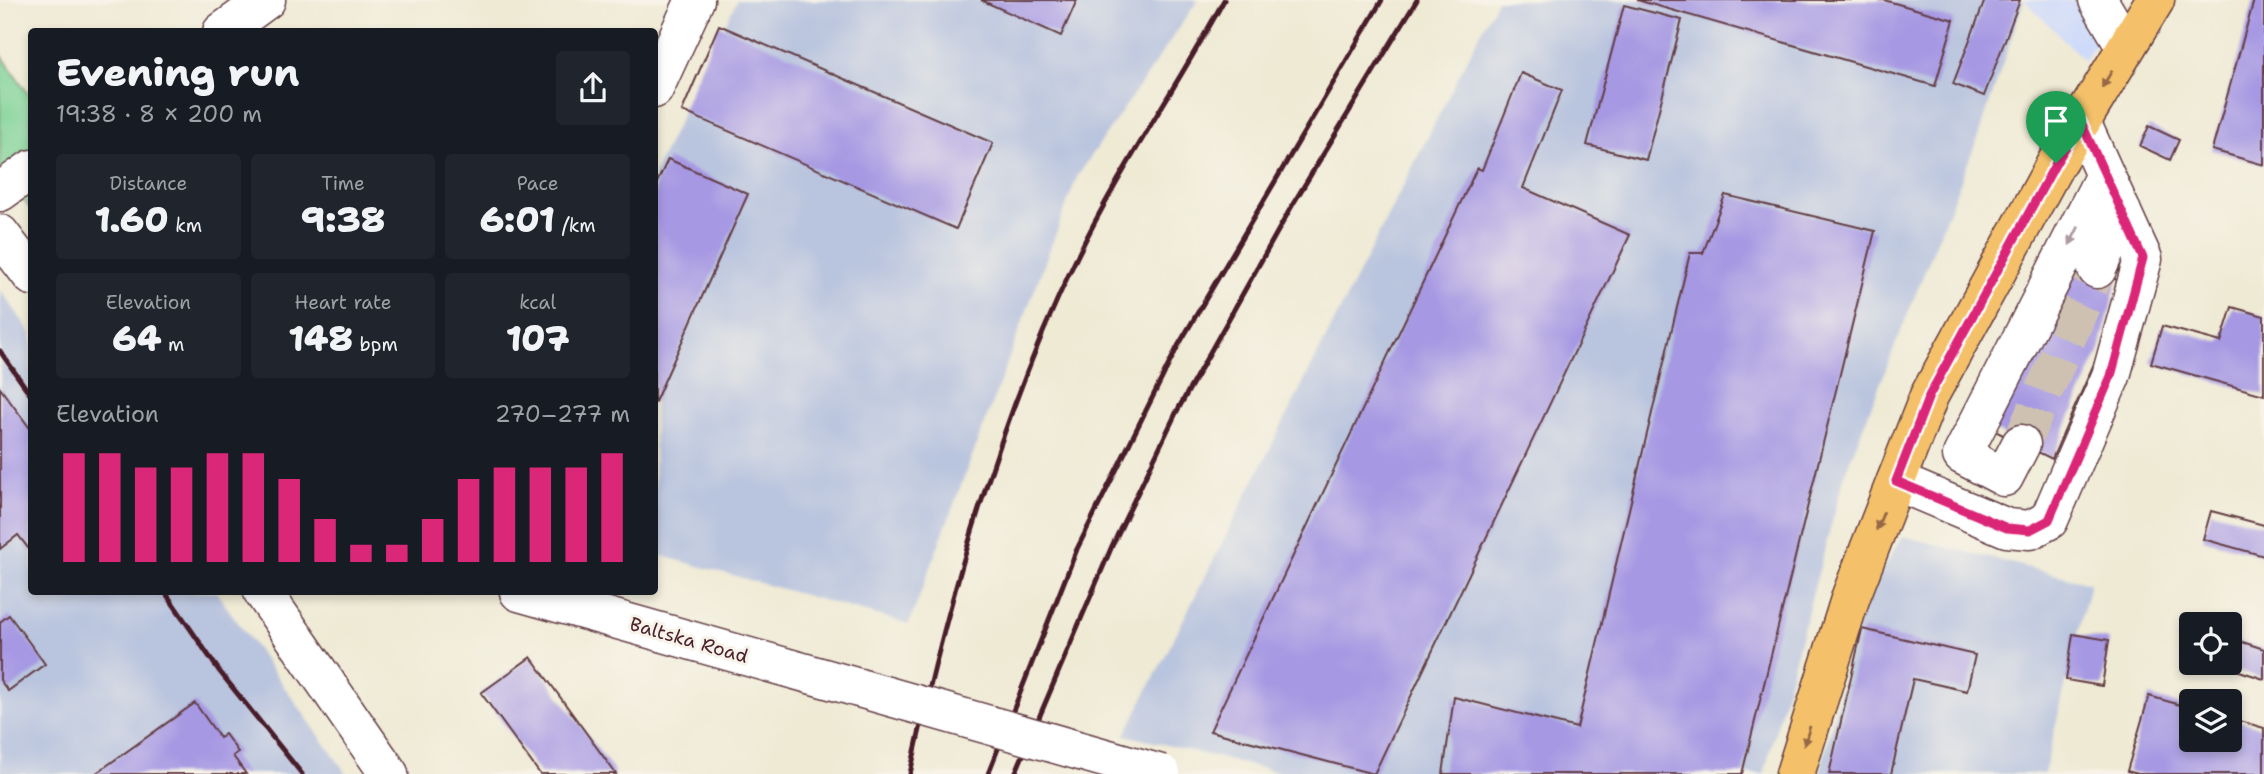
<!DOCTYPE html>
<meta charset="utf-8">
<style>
:root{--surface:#171b24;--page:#20242c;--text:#f1f3f6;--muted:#9ea1a6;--accent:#db2777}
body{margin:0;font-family:"Shantell Sans",sans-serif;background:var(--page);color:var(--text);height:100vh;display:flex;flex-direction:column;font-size:26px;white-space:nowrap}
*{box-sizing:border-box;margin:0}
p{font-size:23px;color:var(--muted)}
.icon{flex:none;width:38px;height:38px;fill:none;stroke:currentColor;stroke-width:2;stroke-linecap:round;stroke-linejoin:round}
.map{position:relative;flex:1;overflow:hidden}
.details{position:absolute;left:28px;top:28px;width:630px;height:567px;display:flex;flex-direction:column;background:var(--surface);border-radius:7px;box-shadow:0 4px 10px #0003}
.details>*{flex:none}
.tools{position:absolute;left:2179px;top:612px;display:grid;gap:14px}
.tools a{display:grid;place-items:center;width:63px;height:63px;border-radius:7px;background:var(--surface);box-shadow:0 4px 10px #0003;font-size:35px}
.pin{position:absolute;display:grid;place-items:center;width:60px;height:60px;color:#fff;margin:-72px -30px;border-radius:50% 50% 50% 0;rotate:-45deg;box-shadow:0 0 7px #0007}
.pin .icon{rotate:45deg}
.round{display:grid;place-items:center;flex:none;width:74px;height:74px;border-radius:7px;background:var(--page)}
.overview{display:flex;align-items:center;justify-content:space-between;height:119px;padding:0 28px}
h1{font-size:38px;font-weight:800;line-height:52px}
.figures{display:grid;grid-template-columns:repeat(3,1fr);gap:10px;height:119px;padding:7px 28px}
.figures div{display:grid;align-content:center;border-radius:7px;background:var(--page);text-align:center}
.figures b{font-size:35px;font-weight:800}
.figures small{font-size:19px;font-weight:400}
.figures p{font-size:19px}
.chart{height:196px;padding:14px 28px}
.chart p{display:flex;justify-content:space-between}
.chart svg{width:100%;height:126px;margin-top:7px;stroke:var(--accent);stroke-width:6}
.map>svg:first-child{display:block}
.built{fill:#cedafa}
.industrial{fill:#b9c4de}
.green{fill:#7dd295;stroke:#647860;stroke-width:2}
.building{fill:#a698e3}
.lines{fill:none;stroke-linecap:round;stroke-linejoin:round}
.minor-tunnel{stroke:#cec1b2;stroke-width:38;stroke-dasharray:38 19;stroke-linecap:butt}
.minor-casing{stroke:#633d44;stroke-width:41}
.major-casing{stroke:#633d44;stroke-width:41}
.minor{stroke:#fff;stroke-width:38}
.major{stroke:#f4c16a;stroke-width:38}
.rail{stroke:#4a1f2b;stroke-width:5}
.minor-bridge-casing{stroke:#633d44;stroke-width:41;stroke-linecap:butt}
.minor-bridge{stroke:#fff;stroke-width:38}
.oneway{fill:#966847}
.oneway2{fill:#ae9aa0}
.route-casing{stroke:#fff;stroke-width:14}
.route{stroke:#db2777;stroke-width:9}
.labels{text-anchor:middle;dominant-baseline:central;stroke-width:6;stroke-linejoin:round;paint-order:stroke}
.street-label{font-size:19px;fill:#4a1f2b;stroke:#f7f3e8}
</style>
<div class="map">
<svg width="2264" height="774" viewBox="0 0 2264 774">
<rect width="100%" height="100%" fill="#f7f3e8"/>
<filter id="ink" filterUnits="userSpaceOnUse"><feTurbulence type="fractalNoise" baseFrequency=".0143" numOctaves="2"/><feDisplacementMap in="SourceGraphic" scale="14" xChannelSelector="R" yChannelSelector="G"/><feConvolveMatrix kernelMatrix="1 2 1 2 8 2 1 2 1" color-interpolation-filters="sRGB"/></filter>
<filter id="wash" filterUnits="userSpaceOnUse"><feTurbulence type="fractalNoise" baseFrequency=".00686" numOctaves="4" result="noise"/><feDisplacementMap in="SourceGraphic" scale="28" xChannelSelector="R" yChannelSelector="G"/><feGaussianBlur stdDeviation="1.57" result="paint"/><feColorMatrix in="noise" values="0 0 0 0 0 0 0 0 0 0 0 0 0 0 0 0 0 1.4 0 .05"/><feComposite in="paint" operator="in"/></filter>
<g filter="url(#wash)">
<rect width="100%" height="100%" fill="#efead4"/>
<path class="built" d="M2024 0H2118L2085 61Z"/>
<path class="industrial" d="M737 0H1198L1077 177 909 624 655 554 654 173Z
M1497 0H2024L1978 137 1846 470 1764 774H1286L1125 735Z
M0 289 31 333 32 592H216L347 774H0Z
M1903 536 2090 583 2044 774H1820L1862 603Z"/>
<path class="green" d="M0 53 31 98V210L0 167Z"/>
<g id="blocks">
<path class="building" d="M981 0H1077L1061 36Z
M1637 0H1884L1954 20 1935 86Z
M1985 0H2020L1984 96 1953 84Z
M2254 0H2264V165L2212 150Z
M1624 5 1682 20 1646 160 1587 145Z
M719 25 993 143 956 229 682 111Z
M1521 73 1562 90 1523 188 1630 235 1374 774 1210 731 1477 168 1482 170Z
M2149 126 2179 140 2170 160 2140 146Z
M668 159 748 194 654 404V189Z
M1725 195 1875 231 1742 774H1443L1454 697 1577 728 1690 253H1703Z
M2075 257 2117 280 2100 350 2052 459 1989 428Z
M2232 307 2264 316V395L2151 363 2162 326 2221 342Z
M0 388 32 431V553L18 535 0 549Z
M2211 511 2264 525V556L2203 539Z
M9 615 45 664 8 691 0 680V622Z
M1862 629 1975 655 1967 691 1913 679 1891 774H1829Z
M2073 634 2109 640 2102 686 2066 680Z
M2230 638 2264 649V679L2218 664 2230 663Z
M531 657 616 774H540L481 693Z
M2149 696 2191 708V740H2230V718L2264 728V774H2138L2127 771Z
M195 703 220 738 225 734 238 752 233 756 246 774H95Z"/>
</g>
</g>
<g filter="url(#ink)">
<use href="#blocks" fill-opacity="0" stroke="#633d44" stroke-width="2"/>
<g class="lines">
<path class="minor-tunnel" d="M2021 444 2097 269"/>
<defs>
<path id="minor" d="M2098 0 2126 47
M222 32 266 0
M654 89 695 0
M0 192 32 169
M0 234 32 276
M2097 269 2122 212
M2021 444 2004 477 1962 455 2105 175
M1896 481 2007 528 2030 530 2049 520 2111 376 2143 259 2081 122
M263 592 389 774
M519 592 859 688"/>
<path id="major" d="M1795 774 1851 596 1929 396 2056 163 2155 0"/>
</defs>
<use href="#minor" class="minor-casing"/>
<use href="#major" class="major-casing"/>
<use href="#minor" class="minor"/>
<use href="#major" class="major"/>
<path class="rail" d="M0 351 32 397
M165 592 220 672 302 774
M910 774C947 602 1000 416 1077 257 1120 168 1177 87 1224 0
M988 774 1077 549 1178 346 1382 0
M1015 774 1112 546 1176 413 1293 204 1417 0"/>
<defs>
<path id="minor-bridge" d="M859 688 1161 774"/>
</defs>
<use href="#minor-bridge" class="minor-bridge-casing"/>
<use href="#minor-bridge" class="minor-bridge"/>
</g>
<defs><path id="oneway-solid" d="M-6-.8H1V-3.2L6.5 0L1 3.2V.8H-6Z" transform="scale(1.75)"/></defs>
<g class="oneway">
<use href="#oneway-solid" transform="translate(2107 79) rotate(121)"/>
<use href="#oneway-solid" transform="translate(1880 521) rotate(112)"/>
<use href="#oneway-solid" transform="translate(1807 736) rotate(107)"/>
</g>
<use class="oneway2" href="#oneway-solid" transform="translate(2074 236) rotate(117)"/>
</g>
<g class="lines" filter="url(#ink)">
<defs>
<path id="route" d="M2081 122 2143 258 2111 376 2049 520 2030 530 2007 528 1896 481 1929 396 2056 163Z"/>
</defs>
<use href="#route" class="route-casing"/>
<use href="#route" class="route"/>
</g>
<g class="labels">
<g class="street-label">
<text transform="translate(689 640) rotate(16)">Baltska Road</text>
</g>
</g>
</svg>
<div class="tools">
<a><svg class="icon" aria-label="locate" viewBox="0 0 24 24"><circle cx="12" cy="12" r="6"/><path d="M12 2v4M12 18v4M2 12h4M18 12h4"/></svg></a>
<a><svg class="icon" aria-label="layers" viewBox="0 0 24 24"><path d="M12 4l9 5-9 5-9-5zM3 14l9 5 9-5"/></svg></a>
</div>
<div class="pin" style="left:2056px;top:163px;background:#1e9e55"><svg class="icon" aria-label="arrive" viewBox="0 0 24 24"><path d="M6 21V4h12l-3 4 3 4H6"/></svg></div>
<section class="details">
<div class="overview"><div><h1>Evening run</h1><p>19:38 · 8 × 200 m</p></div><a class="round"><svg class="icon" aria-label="share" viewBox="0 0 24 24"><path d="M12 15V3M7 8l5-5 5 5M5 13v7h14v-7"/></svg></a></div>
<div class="figures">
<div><p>Distance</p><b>1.60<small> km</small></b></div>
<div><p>Time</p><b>9:38</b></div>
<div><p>Pace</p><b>6:01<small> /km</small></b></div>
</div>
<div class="figures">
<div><p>Elevation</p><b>64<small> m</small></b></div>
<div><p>Heart rate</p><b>148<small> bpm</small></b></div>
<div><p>kcal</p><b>107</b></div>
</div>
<div class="chart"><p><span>Elevation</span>270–277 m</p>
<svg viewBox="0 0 160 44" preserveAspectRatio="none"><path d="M5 44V6M15 44V6M25 44V11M35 44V11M45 44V6M55 44V6M65 44V15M75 44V29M85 44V38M95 44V38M105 44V29M115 44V15M125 44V11M135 44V11M145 44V11M155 44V6"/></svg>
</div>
</section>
</div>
